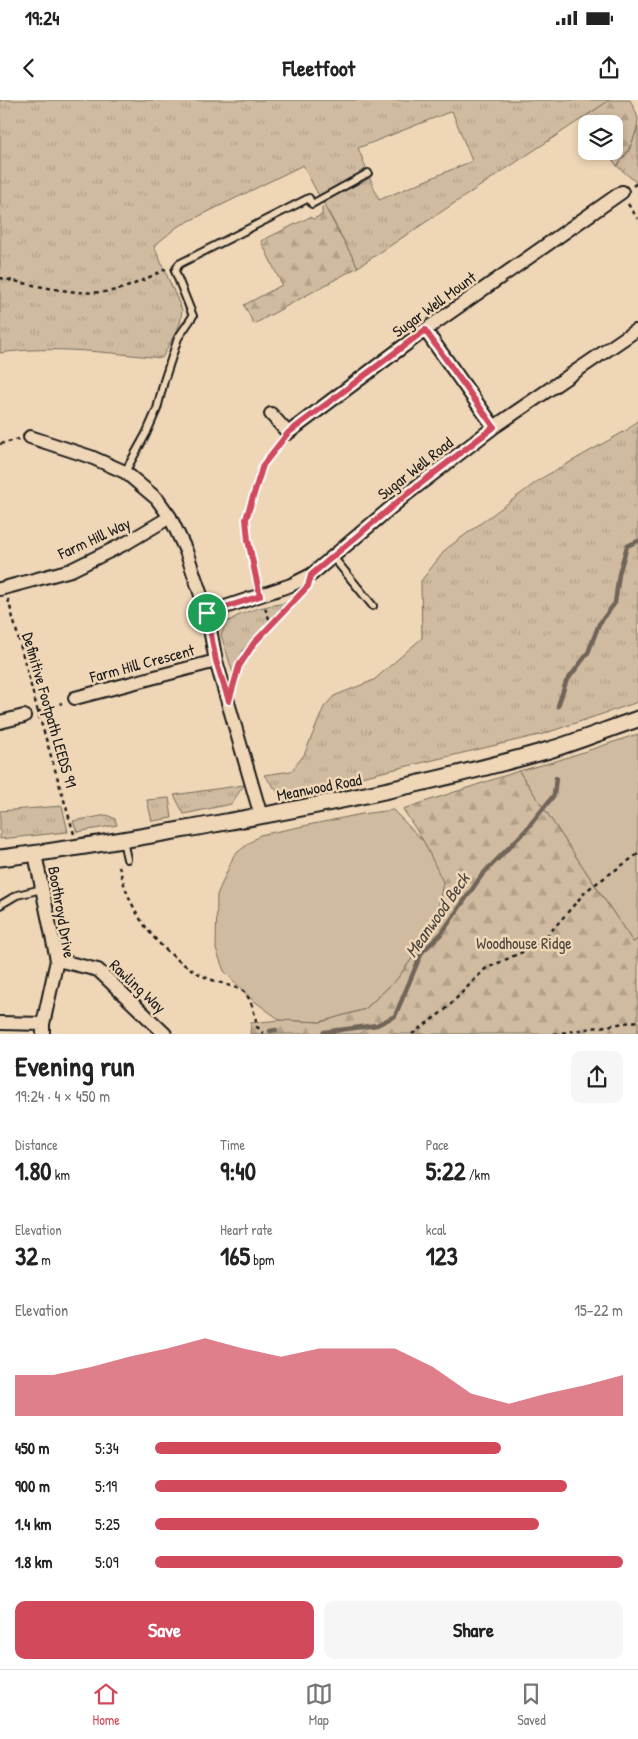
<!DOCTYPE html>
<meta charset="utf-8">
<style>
:root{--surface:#fff;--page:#f6f6f6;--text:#222;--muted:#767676;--line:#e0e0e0;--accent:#d1495b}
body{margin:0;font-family:"Patrick Hand",sans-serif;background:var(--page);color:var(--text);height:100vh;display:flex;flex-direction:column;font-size:19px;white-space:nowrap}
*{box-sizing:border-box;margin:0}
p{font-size:16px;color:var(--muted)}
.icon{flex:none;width:28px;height:28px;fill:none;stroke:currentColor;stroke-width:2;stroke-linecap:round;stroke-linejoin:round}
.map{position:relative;height:934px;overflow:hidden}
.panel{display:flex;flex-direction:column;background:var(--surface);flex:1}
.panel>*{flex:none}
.tools{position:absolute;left:578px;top:15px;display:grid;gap:10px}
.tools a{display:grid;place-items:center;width:45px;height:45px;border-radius:10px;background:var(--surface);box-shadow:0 2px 8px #0003;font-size:25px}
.pin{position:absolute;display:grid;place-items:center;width:42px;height:42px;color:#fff;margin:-21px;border:2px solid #fff;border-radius:50%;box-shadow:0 1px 5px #0007}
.round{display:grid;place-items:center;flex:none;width:52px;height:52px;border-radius:10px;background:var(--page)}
.head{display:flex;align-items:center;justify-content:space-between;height:85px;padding:0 15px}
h1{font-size:28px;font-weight:700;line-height:38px}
.stats{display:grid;grid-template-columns:repeat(3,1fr);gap:8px;height:85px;padding:5px 15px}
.stats div{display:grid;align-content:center}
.stats b{font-size:25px;font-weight:700}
.stats small{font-size:14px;font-weight:400}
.stats p{font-size:14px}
.chart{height:140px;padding:10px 15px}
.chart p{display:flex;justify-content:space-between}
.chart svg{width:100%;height:90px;margin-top:5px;fill:var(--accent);opacity:.7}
.cta{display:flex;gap:10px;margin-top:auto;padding:10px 15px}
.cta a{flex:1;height:58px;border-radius:10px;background:var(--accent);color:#fff;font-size:20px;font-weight:700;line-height:58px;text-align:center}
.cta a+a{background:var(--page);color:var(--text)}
ul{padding:0 15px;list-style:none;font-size:16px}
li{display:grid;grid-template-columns:80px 60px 1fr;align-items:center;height:38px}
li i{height:12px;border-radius:6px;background:var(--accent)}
.status{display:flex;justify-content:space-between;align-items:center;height:35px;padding:0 25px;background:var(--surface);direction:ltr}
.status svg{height:14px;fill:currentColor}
header{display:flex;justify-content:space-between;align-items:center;height:65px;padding:0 15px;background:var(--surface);font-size:22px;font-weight:700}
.tabs{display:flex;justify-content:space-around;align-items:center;height:70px;border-top:1px solid var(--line);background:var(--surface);font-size:14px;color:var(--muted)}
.tabs a{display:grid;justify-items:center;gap:2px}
.tabs .selected{color:var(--accent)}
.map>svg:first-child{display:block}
.grass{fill:url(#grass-tufts);stroke:#766c5e}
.forest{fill:url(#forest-firs);stroke:#766c5e}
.garden{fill:#d0bba0;stroke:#766c5e}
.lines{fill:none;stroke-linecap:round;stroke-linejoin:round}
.stream{stroke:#6f6559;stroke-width:4.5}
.service-casing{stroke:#1c1c1c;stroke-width:10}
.minor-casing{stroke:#1c1c1c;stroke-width:16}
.tertiary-casing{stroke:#1c1c1c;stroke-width:19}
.path{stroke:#1c1c1c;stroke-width:2.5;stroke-dasharray:4 4;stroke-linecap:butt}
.service{stroke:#eed6b6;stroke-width:6}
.minor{stroke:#eed6b6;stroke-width:12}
.tertiary{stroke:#eed6b6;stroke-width:15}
.route-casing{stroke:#fff;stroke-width:10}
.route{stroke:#d1495b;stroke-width:6}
.labels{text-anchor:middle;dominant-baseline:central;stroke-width:5;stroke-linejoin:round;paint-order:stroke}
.street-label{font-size:16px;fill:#1c1c1c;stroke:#eed6b6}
.park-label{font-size:16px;fill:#49443d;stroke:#eed6b6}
.water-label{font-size:18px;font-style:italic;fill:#4c4740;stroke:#eed6b6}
</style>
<div class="status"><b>19:24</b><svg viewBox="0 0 49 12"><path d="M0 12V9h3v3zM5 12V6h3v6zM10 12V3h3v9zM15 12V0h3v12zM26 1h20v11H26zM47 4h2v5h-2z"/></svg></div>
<header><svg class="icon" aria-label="back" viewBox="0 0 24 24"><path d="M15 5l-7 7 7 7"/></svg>Fleetfoot<svg class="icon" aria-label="share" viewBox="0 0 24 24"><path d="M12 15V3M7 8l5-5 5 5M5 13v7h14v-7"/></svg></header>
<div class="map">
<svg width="638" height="934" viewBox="0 0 638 934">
<defs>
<pattern id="grass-tufts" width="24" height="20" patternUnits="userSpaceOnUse" patternTransform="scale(1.25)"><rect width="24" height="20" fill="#d0bba0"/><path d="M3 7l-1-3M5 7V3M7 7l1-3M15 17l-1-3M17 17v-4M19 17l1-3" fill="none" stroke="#b2a089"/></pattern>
<pattern id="forest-firs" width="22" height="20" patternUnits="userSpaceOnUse" patternTransform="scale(1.25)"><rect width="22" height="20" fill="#d0bba0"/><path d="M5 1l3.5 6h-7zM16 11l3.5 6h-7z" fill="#b2a089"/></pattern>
</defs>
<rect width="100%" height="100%" fill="#eed6b6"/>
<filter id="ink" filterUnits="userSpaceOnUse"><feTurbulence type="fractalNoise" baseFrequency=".02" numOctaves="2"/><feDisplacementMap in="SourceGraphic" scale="10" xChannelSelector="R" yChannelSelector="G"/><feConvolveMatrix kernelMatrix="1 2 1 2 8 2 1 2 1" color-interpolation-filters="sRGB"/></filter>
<g filter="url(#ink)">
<path class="grass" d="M0 0H610L358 167 323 102 370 78 379 100 472 61 452 11 358 48 367 70 319 96 303 65 177 127 154 146 182 210 180 224 162 258C108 253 54 245 0 253Z
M638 26V84L617 66 629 51Z
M638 320V602L543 634 281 696 264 675 291 671 304 655 324 607 334 596 374 580 422 538 421 481 446 449 542 378 627 330Z
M287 503 243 550 233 573 221 535C223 530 225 524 229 521 245 510 269 505 287 503Z
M244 685 231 704 184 714 174 695Z
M169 698 172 718 152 721 147 700Z
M62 706 68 732 0 739V711Z
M107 715 115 719 117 725 77 732 73 721Z"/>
<path class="forest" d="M610 0H630C633 6 637 13 638 19 638 35 626 55 617 66L606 51H614V24H587L583 18Z
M325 107 358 167 254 224 244 205 282 185 261 141 310 117 313 119 322 115V108Z
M519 671 633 842 638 839V934H250L251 923 280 920 320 922 365 909 397 879 420 847 424 742 403 709Z"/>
<path class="garden" d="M638 634V839L633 842 519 671 553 662Z
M393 710 424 742 443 782 436 821 420 847 397 879 365 909 320 922 280 920 250 898 224 871 216 849 217 795 234 755 260 735 362 714Z"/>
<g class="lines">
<path class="stream" d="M558 606 566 582 588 553 599 524 615 503 619 474 627 446 638 441
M270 931 276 930
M323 934 324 932 377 925 395 916 422 852 441 834 482 775 526 730 554 695 556 678"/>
<defs>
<path id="service" d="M125 372 146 334 157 309 164 281 178 238 193 216 175 171 179 164 309 98 312 104 368 73
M333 457 373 506
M123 741 127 759
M0 805 17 795 42 789"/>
<path id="minor" d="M425 230 494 327
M271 314 288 333 425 230 622 92
M30 337 91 357 125 372 157 399 170 417 186 451 207 513 216 561 261 716
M0 489 71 470 128 442 170 417
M207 513 291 485 311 475 407 394 494 327 635 231
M75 598 216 561
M0 622 24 616
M35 754 57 860 43 924V934
M57 860 98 870 165 934
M0 923 43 924"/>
<path id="tertiary" d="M0 758C70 750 140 737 209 725 324 705 437 682 549 650 579 641 608 629 638 619"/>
</defs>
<use href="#service" class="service-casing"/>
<use href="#minor" class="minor-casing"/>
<use href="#tertiary" class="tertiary-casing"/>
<path class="path" d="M633 86 638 82
M628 104 638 119
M0 178C35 185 85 199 120 189 135 185 151 176 166 169
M0 344 19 339
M258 484 247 440 245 419 263 365 280 344
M8 499 38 612 74 734
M265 508 271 524
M235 578C245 546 274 521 296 498
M37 612 62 603
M119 766C130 815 158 852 203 876 212 881 237 887 243 891 252 899 255 915 257 927L262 931 263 934
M412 934 445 910 485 869 540 844 587 790 638 754
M554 934 638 921"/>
<use href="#service" class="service"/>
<use href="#minor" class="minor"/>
<use href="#tertiary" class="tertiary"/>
</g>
</g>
<g class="lines" filter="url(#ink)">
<defs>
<path id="route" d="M425 230 494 327 407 394 311 475 308 486 254 543 239 566 229 601 216 561 207 513 260 496 248 440 246 419 263 365 288 333Z"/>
</defs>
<use href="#route" class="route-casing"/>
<use href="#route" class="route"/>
</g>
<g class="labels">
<g class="street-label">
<text transform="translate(434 204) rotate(-36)">Sugar Well Mount</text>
<text transform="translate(415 368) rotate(-38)">Sugar Well Road</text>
<text transform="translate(94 438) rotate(-25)">Farm Hill Way</text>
<text transform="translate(142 563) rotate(-15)">Farm Hill Crescent</text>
<text transform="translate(50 610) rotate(74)">Definitive Footpath LEEDS 91</text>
<text transform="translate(319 687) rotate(-11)">Meanwood Road</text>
<text transform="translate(62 812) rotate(80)">Boothroyd Drive</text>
<text transform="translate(138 886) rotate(43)">Rawling Way</text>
</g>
<g class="park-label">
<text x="524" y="843">Woodhouse Ridge</text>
</g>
<g class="water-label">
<text transform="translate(437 815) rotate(-55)">Meanwood Beck</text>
</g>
</g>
</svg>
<div class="tools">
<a><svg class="icon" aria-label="layers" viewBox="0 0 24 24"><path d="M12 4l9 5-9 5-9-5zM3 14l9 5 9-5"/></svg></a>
</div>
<div class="pin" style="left:207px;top:513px;background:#1e9e55"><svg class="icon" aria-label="arrive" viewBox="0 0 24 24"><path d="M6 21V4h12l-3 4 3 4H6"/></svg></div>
</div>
<section class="panel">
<div class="head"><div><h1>Evening run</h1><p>19:24 · 4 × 450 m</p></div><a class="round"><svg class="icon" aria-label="share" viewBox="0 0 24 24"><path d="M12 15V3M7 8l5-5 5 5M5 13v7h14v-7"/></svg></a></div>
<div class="stats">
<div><p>Distance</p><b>1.80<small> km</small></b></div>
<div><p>Time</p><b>9:40</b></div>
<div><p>Pace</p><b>5:22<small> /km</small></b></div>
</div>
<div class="stats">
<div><p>Elevation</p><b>32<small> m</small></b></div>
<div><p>Heart rate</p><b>165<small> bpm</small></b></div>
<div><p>kcal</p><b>123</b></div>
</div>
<div class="chart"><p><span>Elevation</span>15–22 m</p>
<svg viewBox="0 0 160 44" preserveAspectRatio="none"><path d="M0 44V24L10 24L20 20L30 15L40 11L50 6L60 11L70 15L80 11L90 11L100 11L110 20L120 33L130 38L140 33L150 29L160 24V44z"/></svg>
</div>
<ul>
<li><b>450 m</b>5:34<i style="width:74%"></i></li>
<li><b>900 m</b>5:19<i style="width:88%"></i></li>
<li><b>1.4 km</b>5:25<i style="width:82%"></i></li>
<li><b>1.8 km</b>5:09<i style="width:100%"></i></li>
</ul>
<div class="cta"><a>Save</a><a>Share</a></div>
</section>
<nav class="tabs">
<a class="selected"><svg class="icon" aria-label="home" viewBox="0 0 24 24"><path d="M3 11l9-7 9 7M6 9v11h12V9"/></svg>Home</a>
<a><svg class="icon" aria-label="map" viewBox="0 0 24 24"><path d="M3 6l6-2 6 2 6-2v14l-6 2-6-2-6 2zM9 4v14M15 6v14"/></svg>Map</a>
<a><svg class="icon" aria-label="saved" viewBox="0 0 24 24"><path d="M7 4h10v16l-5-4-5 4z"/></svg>Saved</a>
</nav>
